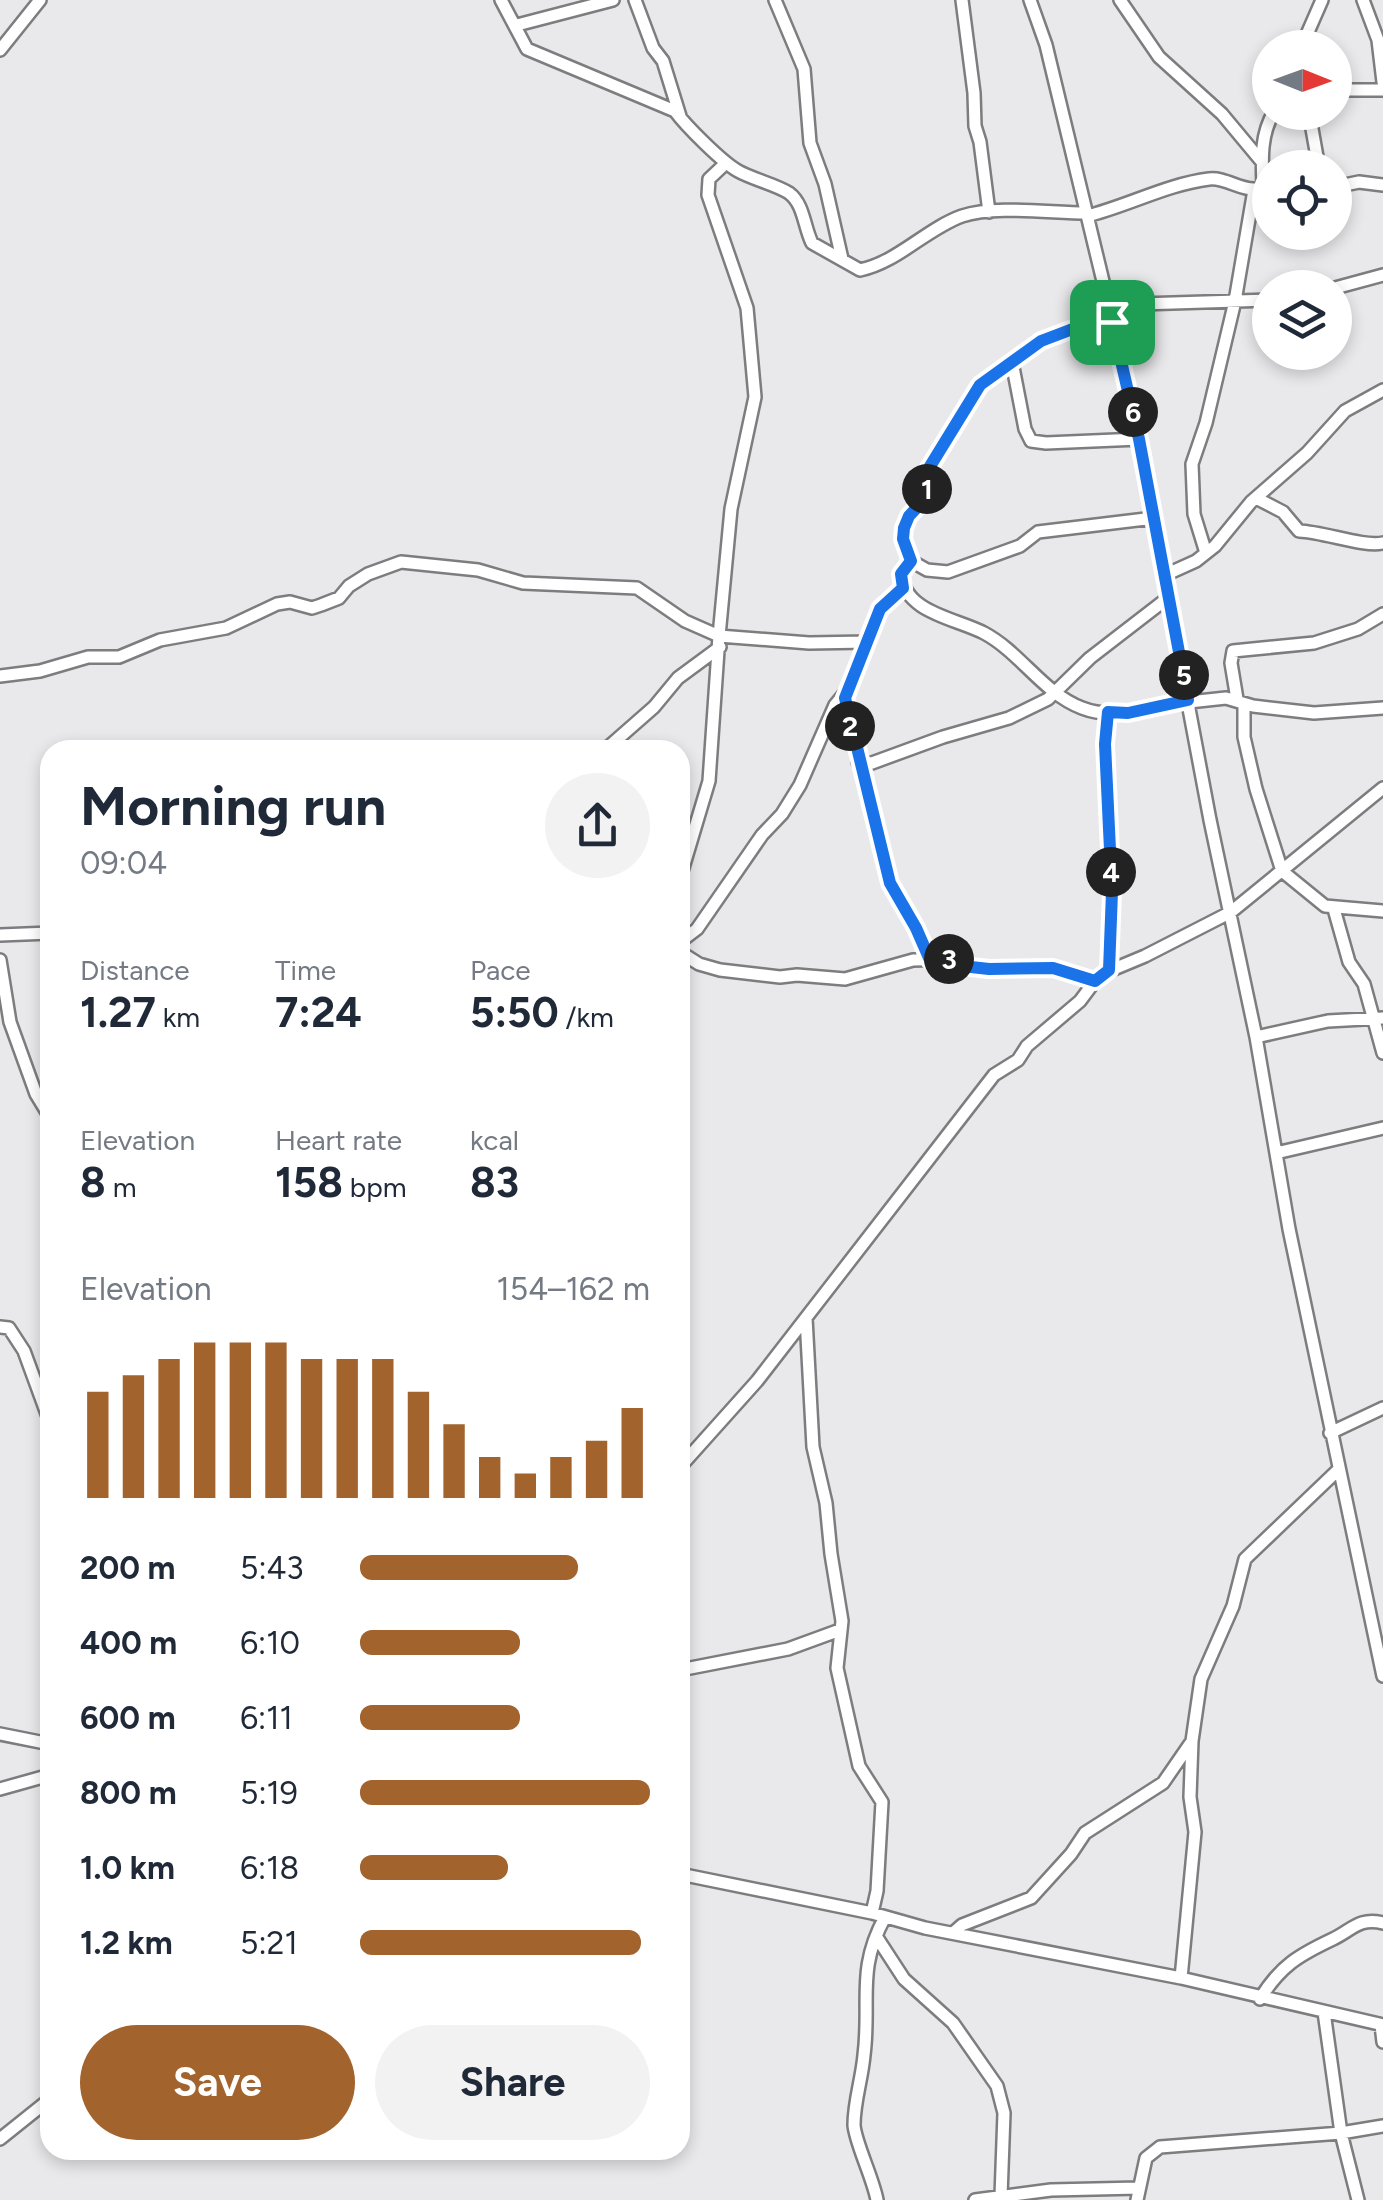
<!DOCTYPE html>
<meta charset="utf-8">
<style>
:root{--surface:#fff;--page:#f2f2f3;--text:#1f2937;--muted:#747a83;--accent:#a3632d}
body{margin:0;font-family:Figtree,sans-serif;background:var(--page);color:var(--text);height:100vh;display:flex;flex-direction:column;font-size:38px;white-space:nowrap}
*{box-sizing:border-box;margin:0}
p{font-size:32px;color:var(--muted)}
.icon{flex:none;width:55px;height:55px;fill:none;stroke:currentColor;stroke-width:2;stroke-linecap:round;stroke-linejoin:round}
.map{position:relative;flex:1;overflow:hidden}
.side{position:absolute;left:40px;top:740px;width:650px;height:1420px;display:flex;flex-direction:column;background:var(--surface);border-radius:30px;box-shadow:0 5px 15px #0003}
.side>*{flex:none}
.needle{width:65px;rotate:91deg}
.fabs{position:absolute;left:1252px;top:30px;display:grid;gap:20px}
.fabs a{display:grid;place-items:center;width:100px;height:100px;border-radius:50%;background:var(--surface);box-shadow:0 5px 15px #0003;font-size:50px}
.pin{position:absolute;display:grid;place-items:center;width:85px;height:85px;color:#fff;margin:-42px;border-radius:20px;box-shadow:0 5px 15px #0006}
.km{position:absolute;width:50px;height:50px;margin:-25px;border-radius:50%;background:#222;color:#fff;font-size:28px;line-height:50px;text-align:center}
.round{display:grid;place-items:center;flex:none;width:105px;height:105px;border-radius:52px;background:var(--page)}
.summary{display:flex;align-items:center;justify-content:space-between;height:170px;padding:0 40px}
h1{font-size:55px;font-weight:700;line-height:75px}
.stats{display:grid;grid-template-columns:repeat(3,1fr);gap:15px;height:170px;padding:10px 40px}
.stats div{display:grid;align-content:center}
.stats b{font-size:42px;font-weight:700}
.stats small{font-size:28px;font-weight:400}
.stats p{font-size:28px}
.chart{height:280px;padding:20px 40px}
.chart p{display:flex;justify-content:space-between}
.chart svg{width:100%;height:180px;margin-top:10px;stroke:var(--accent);stroke-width:6}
.cta{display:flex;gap:20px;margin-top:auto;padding:20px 40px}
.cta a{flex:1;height:115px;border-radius:60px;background:var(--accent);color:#fff;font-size:40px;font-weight:700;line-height:115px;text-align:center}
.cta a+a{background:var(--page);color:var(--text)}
ul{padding:0 40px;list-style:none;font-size:32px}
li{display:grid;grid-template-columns:160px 120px 1fr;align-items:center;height:75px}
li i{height:25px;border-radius:12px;background:var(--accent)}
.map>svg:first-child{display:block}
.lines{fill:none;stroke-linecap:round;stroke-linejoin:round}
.minor-casing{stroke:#7d7c7f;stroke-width:16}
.minor{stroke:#fff;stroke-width:11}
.route-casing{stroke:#fff;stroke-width:20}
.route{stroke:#1a73e8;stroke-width:12}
</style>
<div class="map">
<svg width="1383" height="2200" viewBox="0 0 1383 2200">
<rect width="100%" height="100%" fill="#e9e8eb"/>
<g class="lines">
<defs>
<path id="minor" d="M501 0 527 49 675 111C686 126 722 162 738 171 752 179 777 185 789 193 804 204 804 227 812 243L860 270C898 262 926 229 962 216 995 205 1051 213 1086 213
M635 0 653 48 663 61 680 116
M775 0 804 69 810 143 825 184 842 259
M962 0 974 93 975 126 980 142 989 212
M1030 0 1046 45 1128 385 1210 820 1256 1037 1289 1229 1383 1676
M1120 0 1159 57 1222 114 1262 162
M1363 0 1378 40 1383 82
M517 25 613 0
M1301 48 1322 0
M0 50 40 0
M1335 90H1383
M1309 112 1319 168
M726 163 709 179 708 195 747 308 755 397 731 509 719 636 809 643 867 642
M1263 186C1262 161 1260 135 1274 112
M1335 187 1359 182 1383 185
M1087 216C1127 206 1168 184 1209 179 1225 177 1240 190 1255 189 1260 189 1265 186 1270 185
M1335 288 1383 275
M1108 305 1270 300
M1112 322C1075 329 1041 336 1012 362L1025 429 1031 441 1046 443 1139 439
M1012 362 980 385 929 469 925 500 909 516 905 528 903 539 911 561 927 570 948 572 1020 546 1038 532 1154 518
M1256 498 1283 512 1299 531C1325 532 1362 547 1383 543
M1206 553 1194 514 1192 464 1206 423 1235 301 1254 190
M911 561 901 574C905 613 955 618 984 633 1020 652 1044 694 1082 708 1118 722 1153 704 1188 700
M1165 575 1196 561 1215 546 1251 502 1307 453 1345 411 1383 390
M903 588 879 609 845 698 889 883 916 928 930 960
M0 676 40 671 88 657H119L160 640 226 628 277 604 290 602 312 608 321 605 339 598 349 586 368 574 401 562 478 570 523 583 637 588 685 621 719 636 709 781 680 878
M1237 699 1231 663 1233 651 1314 643 1358 629 1383 614
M1189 702 1226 698 1253 706 1314 713 1383 708
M1244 704V737L1256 789 1282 871 1325 906 1383 911
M1108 712 1105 744 1113 892 1109 971
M605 750 654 707 678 678 720 647
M858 762 872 763 943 737 1009 718 1048 699 1090 658 1169 597
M1334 909 1349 962 1364 984 1383 1053
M0 935 50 933
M680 942 697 929 762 835 782 814 800 785 835 705 844 694
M680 952 699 964 720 970 780 977 797 975 845 979 913 960 954 959 971 967 989 969 1053 968 1095 981
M0 960 10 1022 36 1094 50 1117
M1256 1037 1328 1021 1383 1018
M1276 1153 1383 1128
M806 1318 813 1447 826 1503 831 1554 842 1621 837 1668 859 1766 882 1802 877 1891 872 1913
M0 1327 9 1328 24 1351 50 1422
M1330 1433 1383 1408
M680 1467 757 1381 994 1075 1018 1060 1027 1046 1080 1001 1095 981 1109 971 1145 956 1231 912 1383 788
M680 1670 788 1649 840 1630
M0 1734 50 1744
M0 1789 50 1775
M680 1874 872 1913 925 1928 1181 1978 1383 2025
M953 1933 962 1925 1031 1898 1071 1854 1085 1833 1163 1783 1192 1741
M876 1936 904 1979 953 2023 997 2086 1004 2113 1001 2196
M1181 1978 1195 1832 1190 1797 1192 1741 1201 1679 1233 1606 1245 1559 1338 1470
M1260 1999C1280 1966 1299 1955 1333 1939 1352 1930 1359 1917 1383 1923
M1324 2012 1341 2133 1358 2200
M1381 2025 1383 2042
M0 2139 50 2099
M877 2200C873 2178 855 2142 854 2125 854 2101 862 2079 864 2055 871 2000 856 1970 885 1917
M975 2200 1051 2190 1139 2188
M1137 2200 1146 2158 1160 2147 1341 2133 1383 2126"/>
</defs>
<use href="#minor" class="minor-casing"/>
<use href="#minor" class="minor"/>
</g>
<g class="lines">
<defs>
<path id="route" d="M1112 322 1139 439 1188 700 1128 713 1108 712 1105 744 1112 892 1109 970 1095 981 1053 968 989 969 971 967 954 958 930 960 916 928 890 883 845 698 880 609 903 588 901 574 911 561 903 539 904 528 909 516 924 500 929 468 980 385 1041 341 1070 330Z"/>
</defs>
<use href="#route" class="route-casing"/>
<use href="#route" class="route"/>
</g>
</svg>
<div class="fabs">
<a><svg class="needle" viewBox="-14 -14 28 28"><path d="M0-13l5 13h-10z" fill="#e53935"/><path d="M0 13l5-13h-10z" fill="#747a83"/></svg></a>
<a><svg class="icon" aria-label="locate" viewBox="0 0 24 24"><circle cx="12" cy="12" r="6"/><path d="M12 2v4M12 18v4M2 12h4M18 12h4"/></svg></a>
<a><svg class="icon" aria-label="layers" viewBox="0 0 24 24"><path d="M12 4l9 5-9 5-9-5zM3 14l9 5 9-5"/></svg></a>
</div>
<div class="pin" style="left:1112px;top:322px;background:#1e9e55"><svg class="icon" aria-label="arrive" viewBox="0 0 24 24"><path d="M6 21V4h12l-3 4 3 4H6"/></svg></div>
<b class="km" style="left:927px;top:489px">1</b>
<b class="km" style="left:850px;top:726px">2</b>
<b class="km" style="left:949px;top:959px">3</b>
<b class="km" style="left:1111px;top:872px">4</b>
<b class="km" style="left:1184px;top:675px">5</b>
<b class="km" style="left:1133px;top:412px">6</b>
<section class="side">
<div class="summary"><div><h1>Morning run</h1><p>09:04</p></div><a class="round"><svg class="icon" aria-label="share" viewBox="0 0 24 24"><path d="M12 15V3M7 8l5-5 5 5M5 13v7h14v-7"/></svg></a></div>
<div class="stats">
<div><p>Distance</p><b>1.27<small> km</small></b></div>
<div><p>Time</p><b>7:24</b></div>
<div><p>Pace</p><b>5:50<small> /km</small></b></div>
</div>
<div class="stats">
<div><p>Elevation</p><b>8<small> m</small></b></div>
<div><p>Heart rate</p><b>158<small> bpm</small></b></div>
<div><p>kcal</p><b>83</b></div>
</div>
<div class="chart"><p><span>Elevation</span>154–162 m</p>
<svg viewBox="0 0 160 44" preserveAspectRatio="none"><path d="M5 44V18M15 44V14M25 44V10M35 44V6M45 44V6M55 44V6M65 44V10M75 44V10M85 44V10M95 44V18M105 44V26M115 44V34M125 44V38M135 44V34M145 44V30M155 44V22"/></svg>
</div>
<ul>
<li><b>200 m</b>5:43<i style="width:75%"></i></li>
<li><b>400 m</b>6:10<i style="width:55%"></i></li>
<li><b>600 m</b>6:11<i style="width:55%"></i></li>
<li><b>800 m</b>5:19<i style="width:100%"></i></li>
<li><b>1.0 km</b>6:18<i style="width:51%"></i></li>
<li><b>1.2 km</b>5:21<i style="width:97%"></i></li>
</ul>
<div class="cta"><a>Save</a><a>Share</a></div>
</section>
</div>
